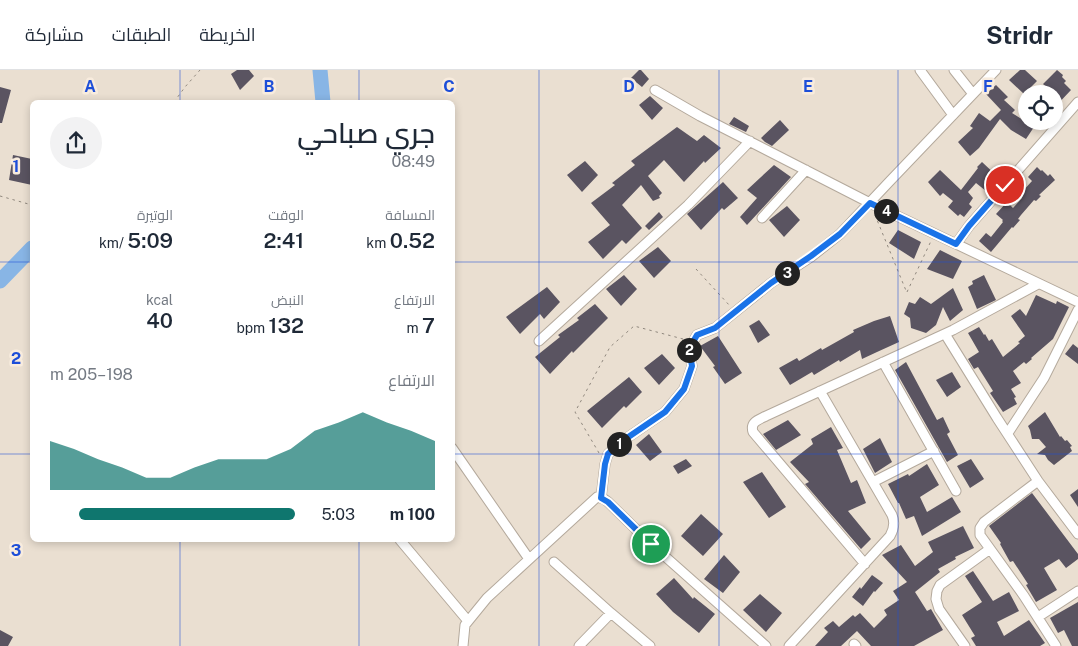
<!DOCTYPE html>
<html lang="ar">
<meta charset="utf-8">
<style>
:root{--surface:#fff;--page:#f2f2f3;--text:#1f2937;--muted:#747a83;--line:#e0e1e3;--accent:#0f766e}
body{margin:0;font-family:"Public Sans",Cairo,sans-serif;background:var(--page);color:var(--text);direction:rtl;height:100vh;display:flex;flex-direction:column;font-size:19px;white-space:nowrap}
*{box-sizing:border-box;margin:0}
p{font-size:16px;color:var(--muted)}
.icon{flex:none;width:28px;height:28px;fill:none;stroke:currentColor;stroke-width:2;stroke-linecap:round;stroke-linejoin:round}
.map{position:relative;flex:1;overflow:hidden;direction:ltr}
.sheet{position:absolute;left:30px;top:30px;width:425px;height:442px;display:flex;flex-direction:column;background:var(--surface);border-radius:8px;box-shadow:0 2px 8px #0003;direction:rtl}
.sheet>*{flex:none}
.controls{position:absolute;left:1018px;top:15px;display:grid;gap:10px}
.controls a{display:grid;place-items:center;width:45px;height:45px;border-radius:50%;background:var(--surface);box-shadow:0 2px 8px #0003;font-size:25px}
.pin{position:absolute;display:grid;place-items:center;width:42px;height:42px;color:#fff;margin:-21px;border:2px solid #fff;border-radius:50%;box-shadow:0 1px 5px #0007}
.km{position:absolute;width:25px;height:25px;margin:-12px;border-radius:50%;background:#222;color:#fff;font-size:14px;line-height:25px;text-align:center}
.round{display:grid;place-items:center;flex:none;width:52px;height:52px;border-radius:26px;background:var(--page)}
.headline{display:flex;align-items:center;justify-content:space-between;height:85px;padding:0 20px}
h1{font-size:28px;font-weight:600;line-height:38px}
.stats{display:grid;grid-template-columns:repeat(3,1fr);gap:8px;height:85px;padding:5px 20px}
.stats div{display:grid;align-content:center}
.stats b{font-size:21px;font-weight:600}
.stats small{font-size:14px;font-weight:400}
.stats p{font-size:14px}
.chart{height:140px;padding:10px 20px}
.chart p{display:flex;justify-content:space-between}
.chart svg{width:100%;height:90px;margin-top:5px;fill:var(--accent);opacity:.7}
ul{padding:0 20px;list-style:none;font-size:16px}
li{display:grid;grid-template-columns:80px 60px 1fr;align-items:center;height:38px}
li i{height:12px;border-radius:6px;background:var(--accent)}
header{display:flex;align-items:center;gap:30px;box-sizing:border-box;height:70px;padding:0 25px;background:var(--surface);border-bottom:1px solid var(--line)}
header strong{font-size:24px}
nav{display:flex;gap:28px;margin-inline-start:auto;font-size:18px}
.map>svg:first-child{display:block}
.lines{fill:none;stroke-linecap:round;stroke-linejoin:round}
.river{stroke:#88b5e5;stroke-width:15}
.building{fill:#5a5461}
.minor-casing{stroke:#b4a99c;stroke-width:11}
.path{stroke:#90887e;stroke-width:1;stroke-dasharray:2.5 4;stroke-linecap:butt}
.minor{stroke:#fff;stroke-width:9}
.route-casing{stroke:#fff;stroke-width:10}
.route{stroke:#1a73e8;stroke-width:6}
.grid{fill:none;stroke:#1d4ed8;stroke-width:1;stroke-opacity:0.55}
.grid-label{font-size:16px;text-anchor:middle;font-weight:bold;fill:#1d4ed8;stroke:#f8ecde;stroke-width:5;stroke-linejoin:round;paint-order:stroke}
</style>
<header>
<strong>Stridr</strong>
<nav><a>الخريطة</a><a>الطبقات</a><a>مشاركة</a></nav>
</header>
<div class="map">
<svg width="1078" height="576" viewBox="0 0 1078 576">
<rect width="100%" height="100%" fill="#eadfd1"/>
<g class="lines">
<path class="river" d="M320 0 323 32
M0 211 32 178"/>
</g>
<path class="building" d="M237 0H249L254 6 240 20 231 4Z
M639 0H641L649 9 642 17 631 8Z
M1020 0H1025L1037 11 1024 24 1009 10Z
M1057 0 1063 5 1062 7 1066 11 1064 13 1071 20 1054 38V24L1043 14Z
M996 15 1008 27 1004 30 1015 40 1012 43 1034 57 1026 69 1011 60 1000 49 979 78 970 86 958 72 973 58 970 56 979 43 990 51 1001 40 986 24Z
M0 17 11 20 2 53H0Z
M650 26 663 38 652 50 639 35Z
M734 47 749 56 746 62 729 54Z
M780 50 789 60 772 76 765 72 761 68Z
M677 57 697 71 704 65 721 78 705 93 704 91 684 112 664 90 648 106 662 123 659 126 660 128 653 131 641 115 622 135 642 158 626 174 622 170 603 189 588 172 610 155 591 133 615 115 612 113 635 95 631 91Z
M13 85 32 89V115L9 110Z
M585 91 598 105 582 122 567 105Z
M982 92 998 107 986 121 976 113 968 122 973 128 969 134 972 137 964 147 960 144 958 146 948 137 953 131 943 123 940 126 928 112 940 100 961 120 978 98 977 97Z
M774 95 791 107 747 155 740 147 757 128 747 120Z
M1037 97 1041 101 1042 100 1048 106 1050 104 1055 110 1039 125 1041 126 1036 131 1034 130 1021 145 1018 149 1020 150 1013 158 1012 157 991 182 979 171 986 163 991 167 1003 152 1002 151 1003 150 996 144 1007 132 1013 138 1022 128 1020 126 1023 123 1022 122 1032 111 1028 107Z
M723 112 738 128 724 140 722 138 701 160 687 144Z
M787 136 800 150 784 167 769 150Z
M659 142 663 147 649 160 645 156Z
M898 160 921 172 914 189 889 173Z
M658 177 671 191 654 208 639 191Z
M940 180 962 191 953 209 927 199Z
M624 205 637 219 621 236 606 219Z
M984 205 996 230 977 239 968 217 973 214 972 211Z
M547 217 560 232 544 249 540 244 520 264 506 247Z
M953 218 963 240 950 251 943 237 936 255 926 263 911 258 910 248 904 244 909 232 915 234 920 227 931 234Z
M1036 225 1056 234 1057 231 1069 237 1053 269 1031 288 1032 289 1026 294 1024 292 1013 301 1021 313 1011 319 1016 327 1014 328 1017 334 1003 342 990 323 993 321 978 297 974 299 968 289 979 282 968 263 979 257 984 265 985 264 989 271 992 269 1003 287 1020 273 1018 272 1025 266 1011 246 1020 239 1026 246Z
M595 234 608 248 573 283 572 281 550 304 535 287 560 267 558 265 579 250 577 248Z
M890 246 899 272 877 282 862 289 860 280 840 292 839 290 814 305 812 302 790 315 779 298 797 288 799 291 821 278 822 280 854 262 853 260 874 251Z
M759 250 770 265 758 273 749 256Z
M718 266 742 303 725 314 713 297 715 296 700 276Z
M1073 274 1078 278V294L1065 284Z
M662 284 675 298 659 315 644 298Z
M906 292 937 350 943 347 950 362 947 364 958 385 947 392 895 300Z
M952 302 961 317 947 327 936 310Z
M629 307 642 322 626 338 624 336 602 358 587 341Z
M1045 342 1060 367 1061 366 1065 371 1067 370 1072 376 1070 377 1072 381 1054 395 1048 390 1045 385 1037 384 1046 377 1039 369H1032L1030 360 1028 356Z
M788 350 801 365 776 380 763 364Z
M831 357 843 378 837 380 851 413 857 410 866 433 848 441 871 469 861 479 805 414 809 412 790 392 813 374 811 369Z
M649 364 662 382 650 391 636 375Z
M880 368 892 392 875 403 863 379Z
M686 389 692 396 678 404 673 396Z
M971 389 984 409 970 418 957 396Z
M927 394 939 415 920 427 927 442 952 427 961 442 922 466 914 446 906 449 899 433H898L888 414 908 404 909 406Z
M762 402 786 437 769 448 743 412Z
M1078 419V437L1070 425Z
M1032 423 1078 484V489L1066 498 1059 489 1044 498 1057 520 1036 532 1026 515 1028 514 1013 491 1010 492 1000 474 1001 473 989 456Z
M701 444 723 464 703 486 681 466Z
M963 456 974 478 955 487 956 489 938 499 940 502 915 522 927 541 931 539 943 560 914 576H871L857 561 841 576H815L828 562 824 558 833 551 839 557 853 545 855 547 860 543 874 558 887 545 884 540 899 530 893 521 907 512 882 485 901 475 915 496 933 482 928 472Z
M724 485 740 502 723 523 704 509Z
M973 501 993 531 1009 522 1019 541 997 552 1004 566 1029 550 1045 573 1040 576H976L971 568 975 566 962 545 982 532 965 506Z
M872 505 883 513 875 522 874 521 863 536 852 527 860 517 861 519Z
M674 508 693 529 694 527 715 544 699 563 673 542 656 524Z
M760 524 782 543 766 562 743 540Z
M1078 532V576H1072L1064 560 1058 563 1050 548Z
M0 560 13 567 8 576H0Z"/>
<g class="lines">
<defs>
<path id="minor" d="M920 0 953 45
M954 0 973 24
M655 20 700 46 870 133 1078 232
M762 148 806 100
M956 174 969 156 1078 32
M945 264 997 348 1038 411 1078 464
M539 271 688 135 750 71
M883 292 956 421
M1008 363 1044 308 1078 240
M452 378 529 489
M1038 411 984 452 980 458V465L1024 526 1056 576
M873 412 934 381
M601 428 605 394 608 384 621 372 665 342 684 319 692 296 689 279 697 265 715 258 771 213 811 187 840 164 889 112 996 0
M400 470 468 551
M554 492 611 543 650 576
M865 494 753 362C750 352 758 350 766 346L953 260 1038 214
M1038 547 1078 521
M854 574 856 576
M463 576 465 555 487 528 597 427 604 429 608 432 651 474 766 576
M579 576 611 543
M789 576 890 466C894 459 895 452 892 445L820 321
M965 576 939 539 936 529 937 521 940 515 947 510 990 479"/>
</defs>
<use href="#minor" class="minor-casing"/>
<path class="path" d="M174 32 185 17 200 0
M0 126 32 135
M875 145 907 223
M696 199 730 236
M907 222 931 171
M599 383 575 342 610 277 634 256 683 269"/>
<use href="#minor" class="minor"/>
</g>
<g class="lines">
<defs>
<path id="route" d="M651 474 608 432 601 428 605 394 608 384 621 372 665 342 684 319 692 296 689 279 697 265 715 258 771 213 811 186 840 164 870 133 956 174 969 156 1005 115"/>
</defs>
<use href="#route" class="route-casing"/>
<use href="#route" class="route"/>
</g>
<path class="grid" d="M180 0V32M359 0V32M539 0V576M719 0V576M898 0V576M0 192H32M452 192H1078M0 384H32M452 384H1078M180 470V576M359 470V576"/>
<g class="grid-label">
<text x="90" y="22">A</text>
<text x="269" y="22">B</text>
<text x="449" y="22">C</text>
<text x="629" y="22">D</text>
<text x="808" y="22">E</text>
<text x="988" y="22">F</text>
<text x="16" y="102">1</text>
<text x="16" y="294">2</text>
<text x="16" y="486">3</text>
</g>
</svg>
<div class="controls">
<a><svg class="icon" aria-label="locate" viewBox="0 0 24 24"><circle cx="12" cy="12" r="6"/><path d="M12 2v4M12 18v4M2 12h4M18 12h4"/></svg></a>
</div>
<div class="pin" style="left:651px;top:474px;background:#1e9e55"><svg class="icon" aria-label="arrive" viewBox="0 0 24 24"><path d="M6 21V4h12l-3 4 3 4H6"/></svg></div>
<div class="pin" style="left:1005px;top:115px;background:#d93025"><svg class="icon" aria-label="check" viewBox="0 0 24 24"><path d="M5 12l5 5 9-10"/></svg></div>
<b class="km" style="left:619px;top:374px">1</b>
<b class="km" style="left:689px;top:280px">2</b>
<b class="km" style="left:787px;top:203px">3</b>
<b class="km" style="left:886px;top:141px">4</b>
<section class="sheet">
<div class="headline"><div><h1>جري صباحي</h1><p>08:49</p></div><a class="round"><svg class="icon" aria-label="share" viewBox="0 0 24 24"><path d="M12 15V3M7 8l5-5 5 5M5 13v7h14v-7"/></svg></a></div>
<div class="stats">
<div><p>المسافة</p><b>0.52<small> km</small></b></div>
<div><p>الوقت</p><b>2:41</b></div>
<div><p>الوتيرة</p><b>5:09<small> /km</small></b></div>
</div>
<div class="stats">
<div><p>الارتفاع</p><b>7<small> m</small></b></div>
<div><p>النبض</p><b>132<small> bpm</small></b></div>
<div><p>kcal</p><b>40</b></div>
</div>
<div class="chart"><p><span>الارتفاع</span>198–205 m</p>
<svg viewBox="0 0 160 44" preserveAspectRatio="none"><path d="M0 44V20L10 24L20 29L30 33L40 38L50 38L60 33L70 29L80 29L90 29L100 24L110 15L120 11L130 6L140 11L150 15L160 20V44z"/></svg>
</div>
<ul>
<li><b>100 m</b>5:03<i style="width:88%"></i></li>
</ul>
</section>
</div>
